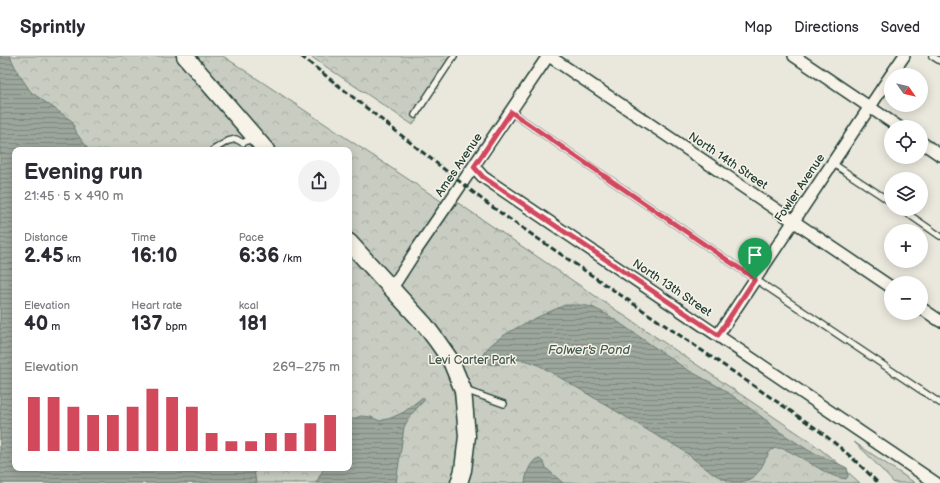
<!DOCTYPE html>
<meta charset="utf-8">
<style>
:root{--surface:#fff;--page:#f2f2f3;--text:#2b2b33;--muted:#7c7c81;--line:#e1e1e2;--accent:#d1495b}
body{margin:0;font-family:"Balsamiq Sans",sans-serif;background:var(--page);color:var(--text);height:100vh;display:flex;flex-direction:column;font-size:15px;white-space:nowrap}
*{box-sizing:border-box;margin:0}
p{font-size:13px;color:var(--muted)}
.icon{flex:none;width:22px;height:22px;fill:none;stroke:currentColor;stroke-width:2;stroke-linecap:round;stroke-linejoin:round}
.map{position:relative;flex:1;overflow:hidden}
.drawer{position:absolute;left:12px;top:91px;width:340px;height:324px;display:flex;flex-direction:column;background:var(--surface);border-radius:8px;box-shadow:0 2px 10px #0003}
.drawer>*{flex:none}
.needle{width:26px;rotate:124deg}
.fabs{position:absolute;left:884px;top:12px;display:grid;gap:8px}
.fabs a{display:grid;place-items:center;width:44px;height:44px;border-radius:50%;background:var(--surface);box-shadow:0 2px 10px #0003;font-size:20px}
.pin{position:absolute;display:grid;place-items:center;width:34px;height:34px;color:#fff;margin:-41px -17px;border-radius:50% 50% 50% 0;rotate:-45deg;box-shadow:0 0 4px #0007}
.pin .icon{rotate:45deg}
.round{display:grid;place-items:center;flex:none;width:42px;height:42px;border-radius:21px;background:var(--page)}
.headline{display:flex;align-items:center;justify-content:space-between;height:68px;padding:0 12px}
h1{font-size:22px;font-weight:600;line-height:30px}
.metrics{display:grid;grid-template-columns:repeat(3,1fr);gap:6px;height:68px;padding:4px 12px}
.metrics div{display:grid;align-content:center}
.metrics b{font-size:20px;font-weight:600}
.metrics small{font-size:11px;font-weight:400}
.metrics p{font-size:11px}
.chart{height:112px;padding:8px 12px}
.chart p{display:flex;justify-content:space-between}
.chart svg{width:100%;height:72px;margin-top:4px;stroke:var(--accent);stroke-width:6}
header{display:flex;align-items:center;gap:24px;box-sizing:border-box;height:56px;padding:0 20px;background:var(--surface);border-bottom:1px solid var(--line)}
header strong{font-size:19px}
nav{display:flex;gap:22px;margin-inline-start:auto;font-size:14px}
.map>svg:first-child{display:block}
.park{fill:url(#park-crowns);stroke:#74847a;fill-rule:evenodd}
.water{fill:url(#water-rules);stroke:#6a7c72}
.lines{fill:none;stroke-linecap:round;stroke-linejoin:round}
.lane-casing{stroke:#1f3d34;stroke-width:8}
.street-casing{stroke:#1f3d34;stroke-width:14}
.secondary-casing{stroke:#1f3d34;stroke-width:19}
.lane{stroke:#f7f3e8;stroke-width:5.5}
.street{stroke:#f7f3e8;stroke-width:11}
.secondary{stroke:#f7f3e8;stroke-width:16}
.rail{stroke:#1f3d34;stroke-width:3;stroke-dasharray:6 3;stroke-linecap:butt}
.route-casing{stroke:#fff;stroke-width:8}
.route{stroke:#d1495b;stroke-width:5}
.labels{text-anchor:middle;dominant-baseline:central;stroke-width:3;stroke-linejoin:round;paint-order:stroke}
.street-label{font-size:12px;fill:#1f3d34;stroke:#f7f3e8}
.park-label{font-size:12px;fill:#415a50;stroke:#f7f3e8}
.water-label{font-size:13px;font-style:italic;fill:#445c53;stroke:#f7f3e8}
</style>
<header>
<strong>Sprintly</strong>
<nav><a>Map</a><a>Directions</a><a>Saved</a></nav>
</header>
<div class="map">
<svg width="940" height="427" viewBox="0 0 940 427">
<defs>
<pattern id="park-crowns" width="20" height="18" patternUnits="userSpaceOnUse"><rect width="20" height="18" fill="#c8ccc1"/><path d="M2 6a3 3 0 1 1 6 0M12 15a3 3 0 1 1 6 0" fill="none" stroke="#abb0a6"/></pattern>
<pattern id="water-rules" width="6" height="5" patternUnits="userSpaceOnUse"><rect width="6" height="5" fill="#9ca69c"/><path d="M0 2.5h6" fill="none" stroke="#7f8880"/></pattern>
</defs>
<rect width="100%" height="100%" fill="#eae8dd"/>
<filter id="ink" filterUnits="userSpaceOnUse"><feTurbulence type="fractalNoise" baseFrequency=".025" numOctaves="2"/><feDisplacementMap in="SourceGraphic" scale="8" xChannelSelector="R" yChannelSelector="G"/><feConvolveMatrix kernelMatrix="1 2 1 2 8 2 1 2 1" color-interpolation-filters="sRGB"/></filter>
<g filter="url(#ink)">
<path class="park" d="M0 0H223L453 153 458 147 811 386 838 407 860 427H0ZM15 94H349V412H15Z
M310 0H458L413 69Z
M854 386 915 427H894L866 397Z"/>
<path class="water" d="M0 0H10L18 17 31 36 72 65 77 78 89 94H15V412H255L254 414 256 427H0Z
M565 249H581L592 251 608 259 686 313 723 333 762 361 777 374 808 394 841 409 847 412 848 416V420L846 423C832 421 822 414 810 407 805 404 800 401 794 398 789 395 783 392 777 392 761 393 768 427 734 426 712 422 696 403 678 391 668 385 658 381 649 375 613 353 578 332 542 311 534 307 525 303 516 304 504 305 492 315 482 303 483 300 482 299 484 297 493 280 546 257 565 249Z
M423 341 425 343 410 360 404 371 396 427H316L324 412H349L350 364 361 360 371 361 380 365 391 362 404 356Z
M536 403H540L543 406 547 413 563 427H525C526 418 529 409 536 403Z"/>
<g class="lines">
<defs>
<path id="lane" d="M932 0 940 5
M511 56 755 223 940 347
M415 59 454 0
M213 94 228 85 236 83 243 87 254 81
M832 107 891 146
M901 153 940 180
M465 334 504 348"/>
<path id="street" d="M549 0 891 231
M794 0 899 71
M891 19 904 0
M921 86 940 99
M474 111 483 121 936 427
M392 232 417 193 450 145 548 0
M921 252 940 265
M718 279 891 19"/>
<path id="secondary" d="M185 0 266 94
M349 186 425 269 437 285 451 305 463 334 467 380 463 414 459 427"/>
</defs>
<use href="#lane" class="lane-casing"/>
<use href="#street" class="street-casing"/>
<use href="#secondary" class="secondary-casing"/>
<use href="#lane" class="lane"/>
<use href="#street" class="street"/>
<use href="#secondary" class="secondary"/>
<path class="rail" d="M301 0 488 148 515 167 817 373C839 390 859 407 878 427"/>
</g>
</g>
<g class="lines" filter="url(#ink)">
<defs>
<path id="route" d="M511 56 755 223 718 279 483 121 474 111Z"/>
</defs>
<use href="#route" class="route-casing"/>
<use href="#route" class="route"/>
</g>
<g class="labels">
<g class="street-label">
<text transform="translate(728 105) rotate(34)">North 14th Street</text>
<text transform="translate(459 109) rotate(-56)">Ames Avenue</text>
<text transform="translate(800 132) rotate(-56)">Fowler Avenue</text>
<text transform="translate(672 232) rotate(34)">North 13th Street</text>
</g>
<g class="park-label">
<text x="472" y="304">Levi Carter Park</text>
</g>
<g class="water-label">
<text x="589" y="294">Folwer's Pond</text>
</g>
</g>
</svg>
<div class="fabs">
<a><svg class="needle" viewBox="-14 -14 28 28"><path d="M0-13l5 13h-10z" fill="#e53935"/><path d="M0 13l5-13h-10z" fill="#7c7c81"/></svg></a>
<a><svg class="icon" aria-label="locate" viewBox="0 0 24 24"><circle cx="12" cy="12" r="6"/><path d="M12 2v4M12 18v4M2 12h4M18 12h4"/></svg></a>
<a><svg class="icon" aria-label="layers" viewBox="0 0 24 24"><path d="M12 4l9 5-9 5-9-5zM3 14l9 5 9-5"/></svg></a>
<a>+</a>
<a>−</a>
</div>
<div class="pin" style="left:755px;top:223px;background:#1e9e55"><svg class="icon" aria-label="arrive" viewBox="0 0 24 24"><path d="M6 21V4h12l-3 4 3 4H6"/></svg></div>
<section class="drawer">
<div class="headline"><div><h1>Evening run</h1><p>21:45 · 5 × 490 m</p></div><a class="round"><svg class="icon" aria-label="share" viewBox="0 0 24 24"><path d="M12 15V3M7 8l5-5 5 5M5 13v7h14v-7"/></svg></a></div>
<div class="metrics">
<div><p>Distance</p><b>2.45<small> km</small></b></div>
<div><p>Time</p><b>16:10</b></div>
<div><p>Pace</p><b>6:36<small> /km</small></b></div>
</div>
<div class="metrics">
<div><p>Elevation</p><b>40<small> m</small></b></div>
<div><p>Heart rate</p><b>137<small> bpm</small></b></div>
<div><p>kcal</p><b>181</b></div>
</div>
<div class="chart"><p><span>Elevation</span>269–275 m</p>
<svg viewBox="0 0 160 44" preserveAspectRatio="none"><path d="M5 44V11M15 44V11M25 44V17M35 44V22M45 44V22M55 44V17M65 44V6M75 44V11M85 44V17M95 44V33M105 44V38M115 44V38M125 44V33M135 44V33M145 44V27M155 44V22"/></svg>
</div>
</section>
</div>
